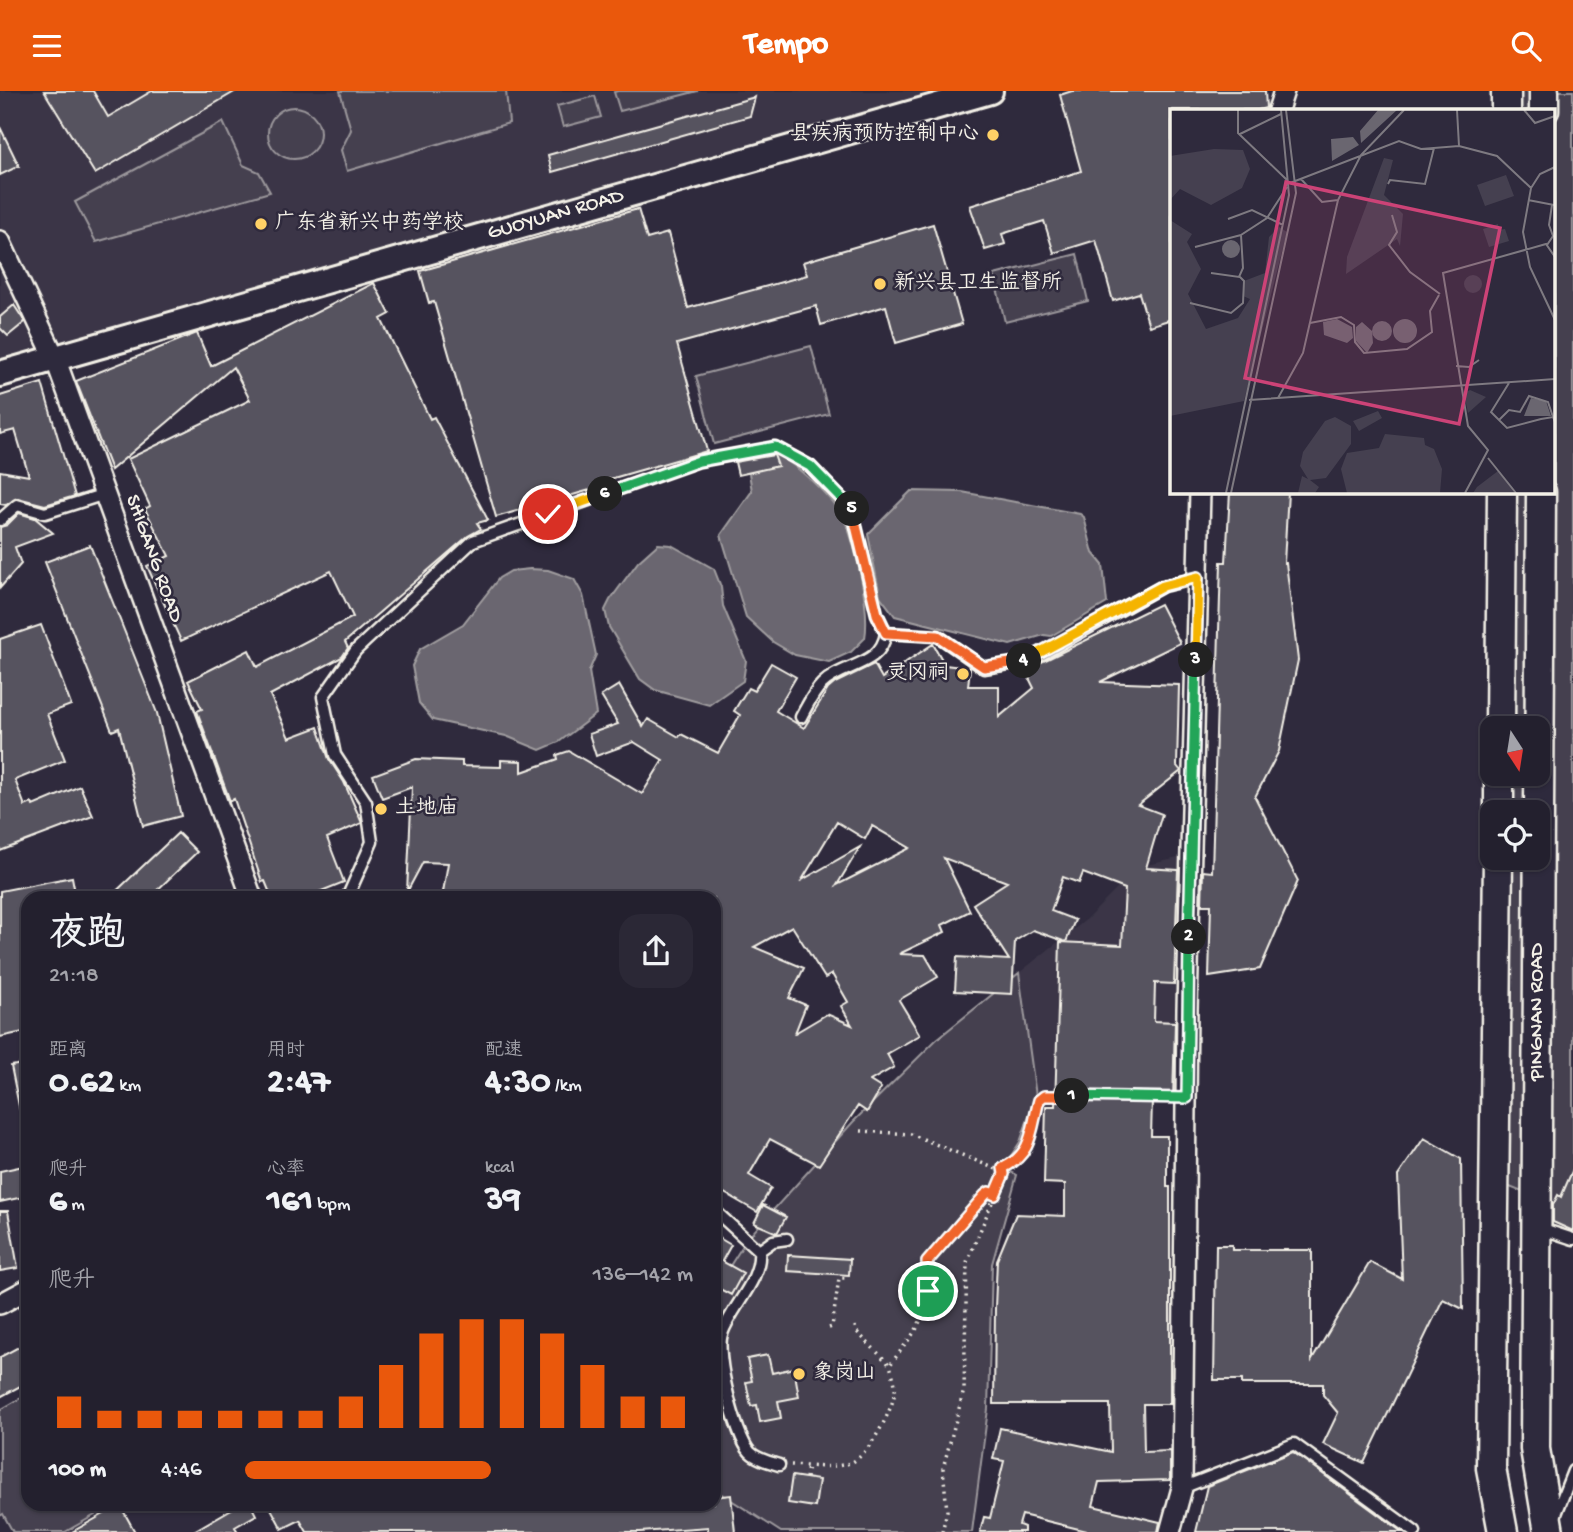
<!DOCTYPE html>
<html lang="zh">
<meta charset="utf-8">
<style>
:root{--surface:#23202e;--page:#2b2836;--text:#f1f3f6;--muted:#a3a3aa;--line:#403e4a;--accent:#ea580c}
body{margin:0;font-family:"Gochi Hand","LXGW WenKai TC",sans-serif;background:var(--page);color:var(--text);height:100vh;display:flex;flex-direction:column;font-size:26px;white-space:nowrap}
*{box-sizing:border-box;margin:0}
p{font-size:23px;color:var(--muted)}
.icon{flex:none;width:38px;height:38px;fill:none;stroke:currentColor;stroke-width:2;stroke-linecap:round;stroke-linejoin:round}
.map{position:relative;flex:1;overflow:hidden}
.drawer{position:absolute;left:21px;top:800px;width:700px;height:620px;display:flex;flex-direction:column;background:var(--surface);border-radius:21px;box-shadow:0 2px 5px #0004,0 0 0 2px var(--line)}
.drawer>*{flex:none}
.needle{width:46px;rotate:168deg}
.fabs{position:absolute;left:1480px;top:625px;display:grid;gap:14px}
.fabs a{display:grid;place-items:center;width:70px;height:70px;border-radius:14px;background:var(--surface);box-shadow:0 2px 5px #0004,0 0 0 2px var(--line);font-size:35px}
.pin{position:absolute;display:grid;place-items:center;width:60px;height:60px;color:#fff;margin:-30px;border:4px solid #fff;border-radius:50%;box-shadow:0 2px 7px #0007}
.km{position:absolute;width:35px;height:35px;margin:-18px;border-radius:50%;background:#222;color:#fff;font-size:19px;line-height:35px;text-align:center}
.round{display:grid;place-items:center;flex:none;width:74px;height:74px;border-radius:21px;background:var(--page)}
.summary{display:flex;align-items:center;justify-content:space-between;height:119px;padding:0 28px}
h1{font-size:38px;font-weight:700;line-height:52px}
.figures{display:grid;grid-template-columns:repeat(3,1fr);gap:10px;height:119px;padding:7px 28px}
.figures div{display:grid;align-content:center}
.figures b{font-size:35px;font-weight:700}
.figures small{font-size:19px;font-weight:400}
.figures p{font-size:19px}
.chart{height:196px;padding:14px 28px}
.chart p{display:flex;justify-content:space-between}
.chart svg{width:100%;height:126px;margin-top:7px;stroke:var(--accent);stroke-width:6}
ul{padding:0 28px;list-style:none;font-size:23px}
li{display:grid;grid-template-columns:112px 84px 1fr;align-items:center;height:52px}
li i{height:18px;border-radius:9px;background:var(--accent)}
header{display:flex;justify-content:space-between;align-items:center;height:91px;padding:0 28px;background:var(--accent);color:#fff;font-size:32px;font-weight:700}
.map>svg:first-child{display:block}
.built{fill:#3b3647}
.green{fill:#454050;stroke:#9c989c;stroke-width:2}
.water{fill:#6a6670;stroke:#a19ea0;stroke-width:2}
.building{fill:#56525f;stroke:#f4f1e8;stroke-width:2;fill-rule:evenodd}
.lines{fill:none;stroke-linecap:round;stroke-linejoin:round}
.service-casing{stroke:#f4f1e8;stroke-width:15}
.minor-casing{stroke:#f4f1e8;stroke-width:24}
.tertiary-casing{stroke:#f4f1e8;stroke-width:30}
.secondary-casing{stroke:#f4f1e8;stroke-width:33}
.path{stroke:#f4f1e8;stroke-width:3.5;stroke-dasharray:2 5;stroke-linecap:butt}
.service{stroke:#2f2a3d;stroke-width:10}
.minor{stroke:#2f2a3d;stroke-width:19}
.tertiary{stroke:#2f2a3d;stroke-width:24}
.secondary{stroke:#2f2a3d;stroke-width:28}
.split-1-casing{stroke:#fff;stroke-width:14}
.split-2-casing{stroke:#fff;stroke-width:14}
.split-3-casing{stroke:#fff;stroke-width:14}
.split-4-casing{stroke:#fff;stroke-width:14}
.split-5-casing{stroke:#fff;stroke-width:14}
.split-6-casing{stroke:#fff;stroke-width:14}
.split-7-casing{stroke:#fff;stroke-width:14}
.split-1{stroke:#f0652b;stroke-width:9}
.split-2{stroke:#22a559;stroke-width:9}
.split-3{stroke:#22a559;stroke-width:9}
.split-4{stroke:#f5b400;stroke-width:9}
.split-5{stroke:#f0652b;stroke-width:9}
.split-6{stroke:#22a559;stroke-width:9}
.split-7{stroke:#f5b400;stroke-width:9}
.poi-dot{fill:#ffd166;stroke:#2f2a3d;stroke-width:2.5}
.labels{text-anchor:middle;dominant-baseline:central;stroke-width:5;stroke-linejoin:round;paint-order:stroke}
.poi-label{font-size:21px;fill:#f4f1e8;stroke:#2f2a3d;text-anchor:start}
.street-label{font-size:21px;fill:#f4f1e8;stroke:#2f2a3d}
.inset-road{fill:none;stroke:#7e7a81;stroke-width:2}
.view{fill:#cc4377;fill-opacity:0.15;stroke:#cc4377;stroke-width:3.5}
.inset-edge{fill:none;stroke:#f4f1e8;stroke-width:3.5}
</style>
<header><svg class="icon" aria-label="menu" viewBox="0 0 24 24"><path d="M4 6h16M4 12h16M4 18h16"/></svg>Tempo<svg class="icon" aria-label="search" viewBox="0 0 24 24"><circle cx="10" cy="10" r="6"/><path d="M15 15l6 6"/></svg></header>
<div class="map">
<svg width="1573" height="1441" viewBox="0 0 1573 1441">
<rect width="100%" height="100%" fill="#2f2a3d"/>
<filter id="ink" filterUnits="userSpaceOnUse"><feTurbulence type="fractalNoise" baseFrequency=".0143" numOctaves="2"/><feDisplacementMap in="SourceGraphic" scale="14" xChannelSelector="R" yChannelSelector="G"/><feConvolveMatrix kernelMatrix="1 2 1 2 8 2 1 2 1" color-interpolation-filters="sRGB"/></filter>
<g filter="url(#ink)">
<path class="built" d="M0 0H990L0 283Z
M1191 764 1187 1007 1036 1005 1019 882 1087 828 1139 776Z"/>
<path class="green" d="M340 0H506L509 32 347 80 341 59 351 39Z
M618 0H698L620 20 614 1Z
M1506 0H1573V1100L1562 1117 1495 1090 1498 767 1538 766V721H1499V683L1538 682V637H1500L1502 401H1554V19H1506Z
M595 5 601 26 563 36 557 15Z
M268 42a26 26 0 1 1 52 0a26 26 0 1 1-52 0Z
M223 31 243 74 259 81 270 101 96 151 75 111Z
M1077 163 1088 210 1005 231 994 184Z
M811 255 829 323 714 353 696 285Z
M1019 882 1036 1005 1020 1051 1003 1077 1017 1084 992 1173 988 1318 972 1441H781L714 1398V1200L747 1148 853 1031 937 948Z
M28 1303V1412H116L65 1441H13L3 1423 0 1425V1319Z"/>
<path class="water" d="M770 362C792 367 835 409 845 430 857 458 870 518 865 547L851 561 829 571 795 564 773 551 746 526 721 444 752 400 747 370 749 365Z
M911 400 962 401 1080 423 1084 426 1093 462 1103 474 1107 512 1051 545 1044 544 1010 554 895 525 880 505 868 443Z
M658 453 671 454 714 478 721 496 723 515 746 570 743 590 709 614 655 599 640 588 609 536 605 519 610 509 638 471Z
M530 478 548 479 574 488 583 504 596 564 589 580 596 623 559 651 540 659 506 645 433 629 419 612 412 575 420 558 463 533 499 487 511 480Z"/>
<path class="building" d="M44 0H93L108 26 152 0H236L95 83Z
M1072 0H1265L1266 17 1258 19H1172V228L1149 235 1139 202 1113 210 1096 149 1054 162 1044 130 1002 143 1005 153 985 159 970 115 1081 80 1060 4Z
M755 6 750 25 552 81 548 64Z
M0 36 19 75 0 84Z
M638 118 647 148 668 142 688 217 807 184 803 171 933 133 962 233 896 252 886 215 821 234 816 215 677 253 707 360 596 392 597 397 496 426 434 211 429 212 420 180Z
M374 192 390 223 381 228 430 328 434 326 488 429 477 432 481 438 468 445 345 551 348 557 342 566 270 604 289 647 318 636 329 668 344 691 362 732 327 747 344 791 304 807H272L265 790 262 791 234 708 230 710 197 620 202 618 188 590 249 559 257 576 353 526 331 480 181 550 147 475 169 465 145 418 150 415 128 368 250 309 233 276 111 379 76 290 197 242 211 275Z
M14 214 25 231 8 245 0 237V226Z
M42 292 75 405 45 414 18 407 6 414 0 413V380L29 385 15 339 0 343V305Z
M774 364 778 375 738 384 735 371Z
M1230 401H1288L1284 472H1286L1298 569 1279 660 1255 706 1298 790 1260 878 1209 886 1211 814H1202L1203 780 1212 781 1221 471H1226Z
M19 422 35 427 53 442 15 456 21 473 0 497V436L7 434Z
M90 454 157 622 181 725 143 735 119 637 112 640 45 471Z
M1160 513 1180 552 1100 591 1179 594 1177 675 1181 680 1138 714 1162 723 1146 777 1178 779 1174 893 1155 892 1154 930 1175 931 1173 1011 1152 1010 1151 1045H1167V1096H1170V1313H1143L1144 1361 1170 1360V1389L1099 1391 1093 1415 1160 1431 1158 1441H1091L1022 1424 1019 1434 1024 1436V1441H980L984 1426 990 1427 1004 1370 993 1368 1000 1337 1111 1361 1110 1313H994L995 1217 997 1169 1016 1123 1065 1125V1093L1044 1092 1046 1015H1055L1060 851 1122 854 1125 798 1083 782 1079 792 1063 786 1051 820 1075 829 1066 851 1033 839 1015 850 1012 903 955 900 957 866 1009 869 973 813 1007 791 944 767 970 820 942 834 945 841 899 863 925 864 938 886 899 909 920 944 887 963 894 976 870 990 881 997 867 1021 858 1015 819 1074 770 1048 749 1084 771 1097 757 1121 714 1096V807H442L448 772 423 771 407 801 412 696 382 707 373 684 416 668 462 670V675L501 676V669L522 670V681L558 668 557 664 569 660 642 703 663 669 634 651 596 665 589 643 618 633 601 605 619 594 643 636 648 628 679 646 681 643 718 662 740 624 734 620 748 597 754 600 771 572 796 586 776 620 804 637 828 598 835 592 874 573 882 587 933 553 945 574 970 577 968 595H999V626L1034 597 1025 579ZM837 731 865 748 872 735 910 757 837 794 860 756 802 789ZM792 835 825 887 832 883 848 911 841 915 852 934 827 923 795 942 806 914 789 907 804 877 754 856Z
M41 534 71 614 47 623 65 669 15 689 25 715 32 712 33 715 80 695 93 725 0 760V548Z
M178 742 197 761 149 807H109Z
M72 786 76 807H28V940L0 946V800Z
M28 972V1025H21L11 975Z
M1424 1047 1461 1068 1463 1218 1443 1208 1364 1372 1323 1353 1338 1322 1323 1304V1293H1242V1289H1214L1216 1154H1232V1159H1312V1269L1370 1171 1402 1188 1398 1085Z
M28 1074V1105L0 1111V1080Z
M1573 1078V1140L1553 1131V1114L1558 1104 1561 1106Z
M763 1114 786 1126 777 1142 754 1132Z
M0 1120H8L18 1177 0 1180Z
M714 1144 731 1154 722 1170 743 1182 731 1204 714 1195Z
M788 1164 850 1168 849 1184 787 1180Z
M28 1251V1291L0 1306V1266Z
M768 1264 772 1282 794 1277 799 1306 778 1310 781 1327 760 1331 757 1314 751 1315 746 1291 752 1290 747 1268Z
M1293 1361 1402 1441H1196L1207 1395Z
M792 1385 819 1389 815 1416 788 1412Z
M731 1404 735 1441H708V1436L640 1441H307L300 1429 282 1438 268 1412H714V1406Z
M242 1412H250L256 1424 235 1436 238 1441H192Z
M120 1414 135 1441H72Z"/>
<g class="lines">
<defs>
<path id="service" d="M0 429 17 414 45 422 105 403
M801 626C807 615 813 602 822 593 843 572 881 576 886 542
M347 807 372 751 366 711 335 664 323 606 356 559 473 450 699 370 775 356 810 375 852 419 877 523 886 542 938 545 984 577 1029 570 1163 495 1198 487
M714 1119 759 1160C762 1189 731 1216 722 1243 715 1263 735 1344 750 1361 757 1368 769 1371 779 1374
M1540 1137 1573 1148
M759 1160 773 1150 787 1148
M1182 1397 1294 1353 1415 1441
M1554 1428 1573 1380"/>
<path id="minor" d="M1278 19 1284 0
M0 150 55 267 252 807
M0 1213 28 1198
M1170 1441 1182 1397 1187 918 1200 401"/>
<g id="tertiary">
<path id="s1" d="M0 283 990 0"/>
</g>
<path id="secondary" d="M1506 19V0
M1544 19V0
M1541 401 1535 1358 1549 1441
M1500 637 1502 401
M1499 721V682
M1498 766 1491 1377 1503 1441"/>
</defs>
<use href="#service" class="service-casing"/>
<use href="#minor" class="minor-casing"/>
<use href="#tertiary" class="tertiary-casing"/>
<use href="#secondary" class="secondary-casing"/>
<path class="path" d="M861 1040 911 1043 996 1078C1031 1072 1031 1037 1039 1008L1044 1005 1168 1007
M855 1235 856 1240 890 1274
M829 1237 832 1236 839 1187H845
M791 1374C810 1375 832 1378 850 1372 868 1366 893 1319 895 1300 896 1292 892 1282 890 1274L916 1239 927 1215V1171L985 1104 989 1101 995 1104
M806 1387 808 1375
M942 1441 947 1420 943 1377 964 1299 967 1171 1004 1083 1003 1077"/>
<use href="#service" class="service"/>
<use href="#minor" class="minor"/>
<use href="#tertiary" class="tertiary"/>
<use href="#secondary" class="secondary"/>
</g>
</g>
<g class="lines" filter="url(#ink)">
<defs>
<path id="split-1" d="M928 1200 927 1171 985 1104 989 1101 995 1104 1004 1083 1003 1077C1033 1063 1031 1039 1039 1009L1044 1005H1072"/>
<path id="split-2" d="M1072 1005 1187 1007 1189 846"/>
<path id="split-3" d="M1189 846 1196 569"/>
<path id="split-4" d="M1024 570 1163 495 1198 486 1196 569"/>
<path id="split-5" d="M852 418 877 523 886 542 938 545 984 576 1024 570"/>
<path id="split-6" d="M605 403 699 370 775 356 810 375 852 418"/>
<path id="split-7" d="M548 423 605 403"/>
</defs>
<use href="#split-1" class="split-1-casing"/>
<use href="#split-2" class="split-2-casing"/>
<use href="#split-3" class="split-3-casing"/>
<use href="#split-4" class="split-4-casing"/>
<use href="#split-5" class="split-5-casing"/>
<use href="#split-6" class="split-6-casing"/>
<use href="#split-7" class="split-7-casing"/>
<use href="#split-1" class="split-1"/>
<use href="#split-2" class="split-2"/>
<use href="#split-3" class="split-3"/>
<use href="#split-4" class="split-4"/>
<use href="#split-5" class="split-5"/>
<use href="#split-6" class="split-6"/>
<use href="#split-7" class="split-7"/>
</g>
<g class="poi-dot">
<circle cx="993" cy="44" r="7"/>
<circle cx="261" cy="133" r="7"/>
<circle cx="880" cy="193" r="7"/>
<circle cx="963" cy="583" r="7"/>
<circle cx="381" cy="718" r="7"/>
<circle cx="799" cy="1283" r="7"/>
</g>
<g class="labels">
<g class="poi-label">
<text x="979" y="44" text-anchor="end">县疾病预防控制中心</text>
<text x="275" y="133">广东省新兴中药学校</text>
<text x="894" y="193">新兴县卫生监督所</text>
<text x="949" y="583" text-anchor="end">灵冈祠</text>
<text x="395" y="718">土地庙</text>
<text x="813" y="1283">象岗山</text>
</g>
<g class="street-label">
<text stroke="none"><textPath href="#s1" startOffset="578">GUOYUAN ROAD</textPath></text>
<text transform="translate(153 468) rotate(70)">SHIGANG ROAD</text>
<text transform="translate(1538 921) rotate(-90)">PINGNAN ROAD</text>
</g>
</g>
<g transform="translate(1170 18)">
<rect width="385" height="385" fill="#2f2a3d"/>
<path d="M44 40 73 41 80 60 72 79 41 96 10 80 0 91V47ZM214 49 223 51 214 86 233 105 230 137 227 130 176 165 177 148ZM336 66 344 87 315 97 307 76ZM0 111 22 125 17 133 31 160 18 185 36 220 68 209 80 190 73 187 74 172 95 164 99 128 109 118 117 123 74 292 0 307ZM328 115 329 121 335 120 339 132 319 138 313 120ZM294 175a9 9 0 1 1 18 0a9 9 0 1 1-18 0ZM300 281 316 288 298 304 294 284ZM208 302 212 309 189 322 183 312ZM165 308 181 317V335L156 369 140 371 149 378 145 384H128L132 367 138 370 130 357 133 343 155 312ZM215 325 254 329 255 336 264 340 272 360 270 384H177L171 360 177 344 209 339ZM328 362 346 384H303L307 378Z" fill="#454050"/>
<path d="M208 1H227L191 34 190 22ZM183 28 189 36 162 52 161 30ZM52 140a9 9 0 1 1 18 0a9 9 0 1 1-18 0ZM223 222a12 12 0 1 1 24 0a12 12 0 1 1-24 0ZM167 210 182 218 183 229 177 234 154 226 153 213ZM202 222a10 10 0 1 1 20 0a10 10 0 1 1-20 0ZM192 213 202 222 203 234 197 244 186 232V218ZM361 289 376 292 381 307H354Z" fill="#6a6670"/>
<path class="inset-road" d="M68 1V24L117 71M287 1 289 37M354 1 365 14 385 7M70 25 111 5M385 58 370 65 361 79 353 123 360 158 385 211M131 70 152 93 168 91M120 74 229 32 251 40 289 37 327 47 361 79M218 75 220 71 255 75 264 39M358 91 384 96M222 106 227 123 219 136 240 163 270 185M58 110 82 101 113 116M377 136 383 127 379 116 382 96M25 138 71 126M41 164 69 168 73 159 71 126 97 109 117 78M20 194 61 204 73 194 74 172 69 167M140 214 171 208 184 216 185 233 194 244 237 240 262 223 260 202 269 186M286 257 299 258 309 251M339 274 321 303 337 319 371 310 383 308 385 313M108 289 133 244 168 91 191 46 234 1M79 291 385 270M329 311 339 301 350 303 359 287 378 293 383 308M318 349 346 384M56 384 119 86 111 1M61 384 126 84 116 1M295 384 318 341 298 317 273 164 376 135 385 148"/>
<path class="view" d="M116 73 330 119 289 315 75 269Z"/>
<rect width="385" height="385" class="inset-edge"/>
</g>
</svg>
<div class="fabs">
<a><svg class="needle" viewBox="-14 -14 28 28"><path d="M0-13l5 13h-10z" fill="#e53935"/><path d="M0 13l5-13h-10z" fill="#a3a3aa"/></svg></a>
<a><svg class="icon" aria-label="locate" viewBox="0 0 24 24"><circle cx="12" cy="12" r="6"/><path d="M12 2v4M12 18v4M2 12h4M18 12h4"/></svg></a>
</div>
<div class="pin" style="left:928px;top:1200px;background:#1e9e55"><svg class="icon" aria-label="arrive" viewBox="0 0 24 24"><path d="M6 21V4h12l-3 4 3 4H6"/></svg></div>
<div class="pin" style="left:548px;top:423px;background:#d93025"><svg class="icon" aria-label="check" viewBox="0 0 24 24"><path d="M5 12l5 5 9-10"/></svg></div>
<b class="km" style="left:1072px;top:1005px">1</b>
<b class="km" style="left:1189px;top:846px">2</b>
<b class="km" style="left:1196px;top:569px">3</b>
<b class="km" style="left:1024px;top:570px">4</b>
<b class="km" style="left:852px;top:418px">5</b>
<b class="km" style="left:605px;top:403px">6</b>
<section class="drawer">
<div class="summary"><div><h1>夜跑</h1><p>21:18</p></div><a class="round"><svg class="icon" aria-label="share" viewBox="0 0 24 24"><path d="M12 15V3M7 8l5-5 5 5M5 13v7h14v-7"/></svg></a></div>
<div class="figures">
<div><p>距离</p><b>0.62<small> km</small></b></div>
<div><p>用时</p><b>2:47</b></div>
<div><p>配速</p><b>4:30<small> /km</small></b></div>
</div>
<div class="figures">
<div><p>爬升</p><b>6<small> m</small></b></div>
<div><p>心率</p><b>161<small> bpm</small></b></div>
<div><p>kcal</p><b>39</b></div>
</div>
<div class="chart"><p><span>爬升</span>136–142 m</p>
<svg viewBox="0 0 160 44" preserveAspectRatio="none"><path d="M5 44V33M15 44V38M25 44V38M35 44V38M45 44V38M55 44V38M65 44V38M75 44V33M85 44V22M95 44V11M105 44V6M115 44V6M125 44V11M135 44V22M145 44V33M155 44V33"/></svg>
</div>
<ul>
<li><b>100 m</b>4:46<i style="width:55%"></i></li>
</ul>
</section>
</div>
